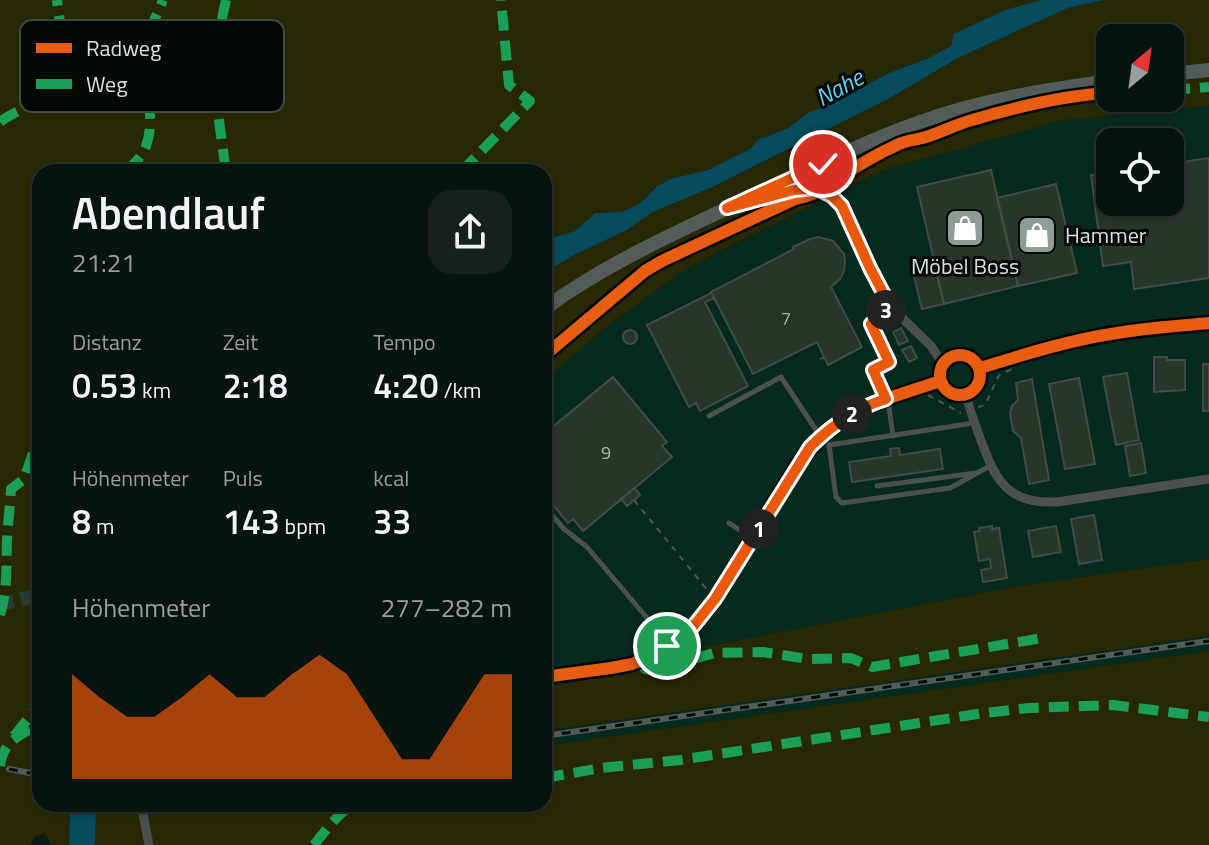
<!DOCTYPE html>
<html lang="de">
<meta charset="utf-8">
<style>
:root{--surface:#081410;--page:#16211e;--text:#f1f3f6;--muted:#989e9f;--line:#293330;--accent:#ea580c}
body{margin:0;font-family:"Titillium Web",sans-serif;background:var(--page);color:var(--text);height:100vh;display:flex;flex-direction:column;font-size:30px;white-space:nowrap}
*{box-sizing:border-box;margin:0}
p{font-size:26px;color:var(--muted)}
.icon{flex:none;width:44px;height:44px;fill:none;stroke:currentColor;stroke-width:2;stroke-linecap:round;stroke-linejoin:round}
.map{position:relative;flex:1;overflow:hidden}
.panel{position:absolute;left:32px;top:164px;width:520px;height:648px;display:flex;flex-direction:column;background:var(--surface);border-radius:24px;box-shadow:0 2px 6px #0004,0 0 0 2px var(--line)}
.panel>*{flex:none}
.needle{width:52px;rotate:29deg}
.buttons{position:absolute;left:1096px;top:24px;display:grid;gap:16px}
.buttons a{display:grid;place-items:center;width:88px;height:88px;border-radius:16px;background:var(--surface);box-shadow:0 2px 6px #0004,0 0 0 2px var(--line);font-size:40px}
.pin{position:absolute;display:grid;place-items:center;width:68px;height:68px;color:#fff;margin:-34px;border:4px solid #fff;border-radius:50%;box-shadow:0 2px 8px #0007}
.km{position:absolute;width:40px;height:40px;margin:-20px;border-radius:50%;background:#222;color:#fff;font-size:22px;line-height:40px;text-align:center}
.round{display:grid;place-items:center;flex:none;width:84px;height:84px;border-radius:24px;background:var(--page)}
.summary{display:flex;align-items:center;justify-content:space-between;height:136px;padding:0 40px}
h1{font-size:44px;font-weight:600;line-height:60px}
.figures{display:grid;grid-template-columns:repeat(3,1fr);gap:12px;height:136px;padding:8px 40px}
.figures div{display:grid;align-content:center}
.figures b{font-size:34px;font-weight:600}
.figures small{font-size:22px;font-weight:400}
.figures p{font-size:22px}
.chart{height:224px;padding:16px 40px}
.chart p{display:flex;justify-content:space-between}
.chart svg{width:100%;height:144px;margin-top:8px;fill:var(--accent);opacity:.7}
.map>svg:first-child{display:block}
.built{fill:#062a1d;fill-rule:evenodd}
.green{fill:#282903;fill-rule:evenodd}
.water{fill:#064a5d}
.building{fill:#283629;stroke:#414c45;stroke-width:2}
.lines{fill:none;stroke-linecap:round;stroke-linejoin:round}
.primary-tunnel{stroke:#293933;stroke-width:14;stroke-dasharray:14 7;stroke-linecap:butt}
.path{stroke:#4e5654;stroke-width:2;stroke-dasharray:6 6;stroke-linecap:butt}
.service{stroke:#4c5150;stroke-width:5}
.minor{stroke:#4c5150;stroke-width:9}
.primary{stroke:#525c5b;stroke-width:14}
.rail-casing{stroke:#525b58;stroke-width:6}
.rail{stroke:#010805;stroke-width:3;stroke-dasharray:9;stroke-linecap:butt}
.quiet{stroke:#1a9f57;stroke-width:10;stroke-dasharray:20 10;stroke-linecap:butt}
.cycleway-casing{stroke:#010805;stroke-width:17}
.cycleway{stroke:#e95d12;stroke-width:12}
.route-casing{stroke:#fff;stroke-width:16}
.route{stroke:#ea580c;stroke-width:10}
.labels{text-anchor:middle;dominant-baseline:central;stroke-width:6;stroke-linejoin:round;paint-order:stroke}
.number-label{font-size:18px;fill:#a8b8ae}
.poi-label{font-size:22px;fill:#d3e3db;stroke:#010805;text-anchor:start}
.water-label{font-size:24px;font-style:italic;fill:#5bd4fc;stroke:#010805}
.key{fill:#010805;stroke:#404a45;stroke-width:2}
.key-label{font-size:22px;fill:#d3e3db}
</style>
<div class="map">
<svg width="1209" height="845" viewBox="0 0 1209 845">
<rect width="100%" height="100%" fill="#0b1b15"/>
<path class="built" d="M1209 106V559L1013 587 679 652 632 671 544 684V381L601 331 686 268 883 170 1063 120ZM1110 142H1170V202H1110Z
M1209 636V651L544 746V731Z"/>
<path class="green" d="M0 0H1042L929 58 889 73 829 105 809 112 788 128 759 140 750 149 708 170 670 179 655 187 639 204 622 212 595 213 575 231 544 240V172H40V804H70L69 845H52L45 833 35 837 30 845H0Z
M1104 0H1209V106L1063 120 883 170 686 268 601 331 544 381V273L574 255 625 231 653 212 714 187 888 99 960 57 1068 8ZM1110 38H1170V98H1110Z
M1209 559V636L544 731V684L632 671 679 652 1013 587Z
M1209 651V845H95L96 804H544V746Z"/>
<path class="water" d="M1042 0H1104L1068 8 960 57 888 99 713 187 653 212 625 231 574 255 544 273V240L575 231 595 213 622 212 639 204 656 187 670 179 708 170 750 149 758 140 788 128 809 112 829 105 889 73 929 58 951 46 954 34 1005 10Z
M70 804H96L95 845H69Z"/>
<path class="building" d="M1209 158V278L1134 289 1131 262 1103 266 1091 175 1110 172V202H1170V164Z
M991 170 1018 286 944 304 917 187Z
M1056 184 1077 273 1018 286 997 198Z
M818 237 833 241 844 254 845 261 844 271 840 279 831 287 862 347 828 365 825 358 820 359 824 357 817 342 753 374 711 292 794 249 793 247 810 239Z
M933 259 944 304 922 309 911 264Z
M711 293 714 298 705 302 748 386 700 411 696 403 689 407 647 325Z
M901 328 908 341 899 345 893 332Z
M623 337a7 7 0 1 1 14 0a7 7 0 1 1-14 0Z
M911 346 917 358 909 362 902 350Z
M1154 357H1167V360H1185V390L1154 392Z
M1203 364H1209V411H1203Z
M1127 373 1139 440 1116 445 1103 377Z
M613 377 667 442 662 446 672 457 583 531 573 519 568 523 544 494V434Z
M1079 378 1095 464 1065 469 1049 384Z
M1032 379 1049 480 1029 484 1021 438 1013 431 1010 413 1012 406 1018 400 1016 383Z
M1141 443 1146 473 1130 476 1125 446Z
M899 448 900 455 940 449 943 469 852 482 849 462 891 456 890 449Z
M635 488 640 495 627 506 621 499Z
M1094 515 1102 560 1079 564 1071 519Z
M992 526V529L999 528 1007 578 983 582 981 570 991 568 990 559 979 561 974 532 980 531 979 528Z
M1056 526 1061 552 1033 557 1028 531Z"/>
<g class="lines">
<path class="primary-tunnel" d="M0 604 40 595"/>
<path class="path" d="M928 395 961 413
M978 407 985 405 999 375 1012 369
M634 500 709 592"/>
<path class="service" d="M889 307 871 324 889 362 873 370 889 407 893 436
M709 416 781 377 820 436 829 445 974 423
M829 445 836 497 842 503 950 488 990 466
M877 486 976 473
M544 506 564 529 587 547 653 625 667 646
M729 523 752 538"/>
<path class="minor" d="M763 198 794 190 816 188 832 196 842 206 870 268 890 306 931 346 943 364
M940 375a20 20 0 1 1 40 0a20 20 0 1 1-40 0Z
M980 368C1025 354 1070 340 1117 333 1148 328 1178 326 1209 323
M966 395C970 411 976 427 982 443 997 484 1010 504 1057 502L1209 479
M544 677 611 668 632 664 651 656 691 629 715 599 798 464C834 411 883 400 941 381
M141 804 149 845"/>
<path class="primary" d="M1170 74 1209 70
M544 309C607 263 677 232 747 199 804 173 860 143 920 122 981 100 1045 90 1110 81"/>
<defs>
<path id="rail" d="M544 736 1209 641
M9 769 40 775"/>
</defs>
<use href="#rail" class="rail-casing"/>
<use href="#rail" class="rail"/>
<path class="quiet" d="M226 0 219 32 217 106 226 172
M1170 90 1209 87
M0 122C16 109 39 105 54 91 72 75 59 22 57 0
M127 172C133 164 143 156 146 146 156 119 146 84 138 57L163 0
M461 172 530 101 509 85 501 0
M0 615C8 589 6 565 7 539 8 522 10 506 11 489L24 479 39 436 40 426
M639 661 645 669 656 670 714 653 763 652 808 659 851 658 872 667 1042 638
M14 736 40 704
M0 766C4 740 19 736 40 724
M544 778 601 768 680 760 984 713 1029 708 1113 705 1209 717
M314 845C326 830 337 814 354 804"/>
<defs>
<path id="cycleway" d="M940 375a20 20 0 1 1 40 0a20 20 0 1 1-40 0Z
M544 356 645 271 662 261 795 199C817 195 821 189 839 178 857 166 877 154 897 145 906 140 917 140 926 137 942 132 957 124 972 120 1016 107 1064 95 1110 93
M980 368C1025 354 1070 340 1117 333 1148 328 1178 326 1209 323
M544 677 611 668 632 664 651 656 691 629 715 599 798 464C834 411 883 400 941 381"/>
</defs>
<use href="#cycleway" class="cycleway-casing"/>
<use href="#cycleway" class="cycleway"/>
</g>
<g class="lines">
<defs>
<path id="route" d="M667 646 691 629 715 599 810 447C832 425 856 408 886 399L873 370 889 362 871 324 890 306 870 268 842 206 832 196 816 188 794 190 727 208 823 164"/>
</defs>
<use href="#route" class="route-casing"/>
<use href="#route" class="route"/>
</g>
<defs>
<symbol id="shop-square" viewBox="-11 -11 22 22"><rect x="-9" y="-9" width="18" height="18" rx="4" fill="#8d9d96" stroke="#010805"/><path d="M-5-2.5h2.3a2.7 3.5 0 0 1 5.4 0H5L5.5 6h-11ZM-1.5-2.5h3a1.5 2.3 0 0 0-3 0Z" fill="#fff"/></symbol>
</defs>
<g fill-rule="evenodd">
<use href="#shop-square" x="943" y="206" width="44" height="44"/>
<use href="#shop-square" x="1015" y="213" width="44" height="44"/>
</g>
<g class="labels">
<g class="number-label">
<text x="786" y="318">7</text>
<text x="606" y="452">9</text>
</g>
<g class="poi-label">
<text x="1065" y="235">Hammer</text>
<text x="965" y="266" text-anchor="middle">Möbel Boss</text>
</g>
<g class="water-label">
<text transform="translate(839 87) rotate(-29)">Nahe</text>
</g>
</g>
<rect x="20" y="20" width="264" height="92" rx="12" class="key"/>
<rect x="36" y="43" width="36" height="10" fill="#e95d12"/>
<rect x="36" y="79" width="36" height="10" fill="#1a9f57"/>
<g class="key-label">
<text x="86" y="56">Radweg</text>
<text x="86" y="92">Weg</text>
</g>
</svg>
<div class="buttons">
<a><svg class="needle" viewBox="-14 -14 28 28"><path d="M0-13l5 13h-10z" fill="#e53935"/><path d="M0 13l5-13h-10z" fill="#989e9f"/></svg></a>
<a><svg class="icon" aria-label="locate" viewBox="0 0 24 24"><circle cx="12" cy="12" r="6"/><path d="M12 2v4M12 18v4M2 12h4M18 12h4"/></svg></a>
</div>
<div class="pin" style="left:667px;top:646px;background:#1e9e55"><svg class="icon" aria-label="arrive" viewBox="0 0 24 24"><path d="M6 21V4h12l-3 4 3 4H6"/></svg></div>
<div class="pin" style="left:823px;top:164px;background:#d93025"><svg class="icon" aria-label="check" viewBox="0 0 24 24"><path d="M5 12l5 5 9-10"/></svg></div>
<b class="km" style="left:759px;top:529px">1</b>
<b class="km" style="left:852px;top:414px">2</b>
<b class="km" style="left:886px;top:310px">3</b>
<section class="panel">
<div class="summary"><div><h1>Abendlauf</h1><p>21:21</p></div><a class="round"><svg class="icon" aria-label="share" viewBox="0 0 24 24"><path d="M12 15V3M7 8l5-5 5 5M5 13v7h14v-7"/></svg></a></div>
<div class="figures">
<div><p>Distanz</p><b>0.53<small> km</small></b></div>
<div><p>Zeit</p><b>2:18</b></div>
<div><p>Tempo</p><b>4:20<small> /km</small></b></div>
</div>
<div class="figures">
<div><p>Höhenmeter</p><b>8<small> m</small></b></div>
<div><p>Puls</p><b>143<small> bpm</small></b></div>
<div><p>kcal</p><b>33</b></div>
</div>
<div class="chart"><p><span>Höhenmeter</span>277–282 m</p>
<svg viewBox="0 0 160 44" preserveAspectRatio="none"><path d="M0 44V12L10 19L20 25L30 25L40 19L50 12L60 19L70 19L80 12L90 6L100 12L110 25L120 38L130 38L140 25L150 12L160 12V44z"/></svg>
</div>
</section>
</div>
